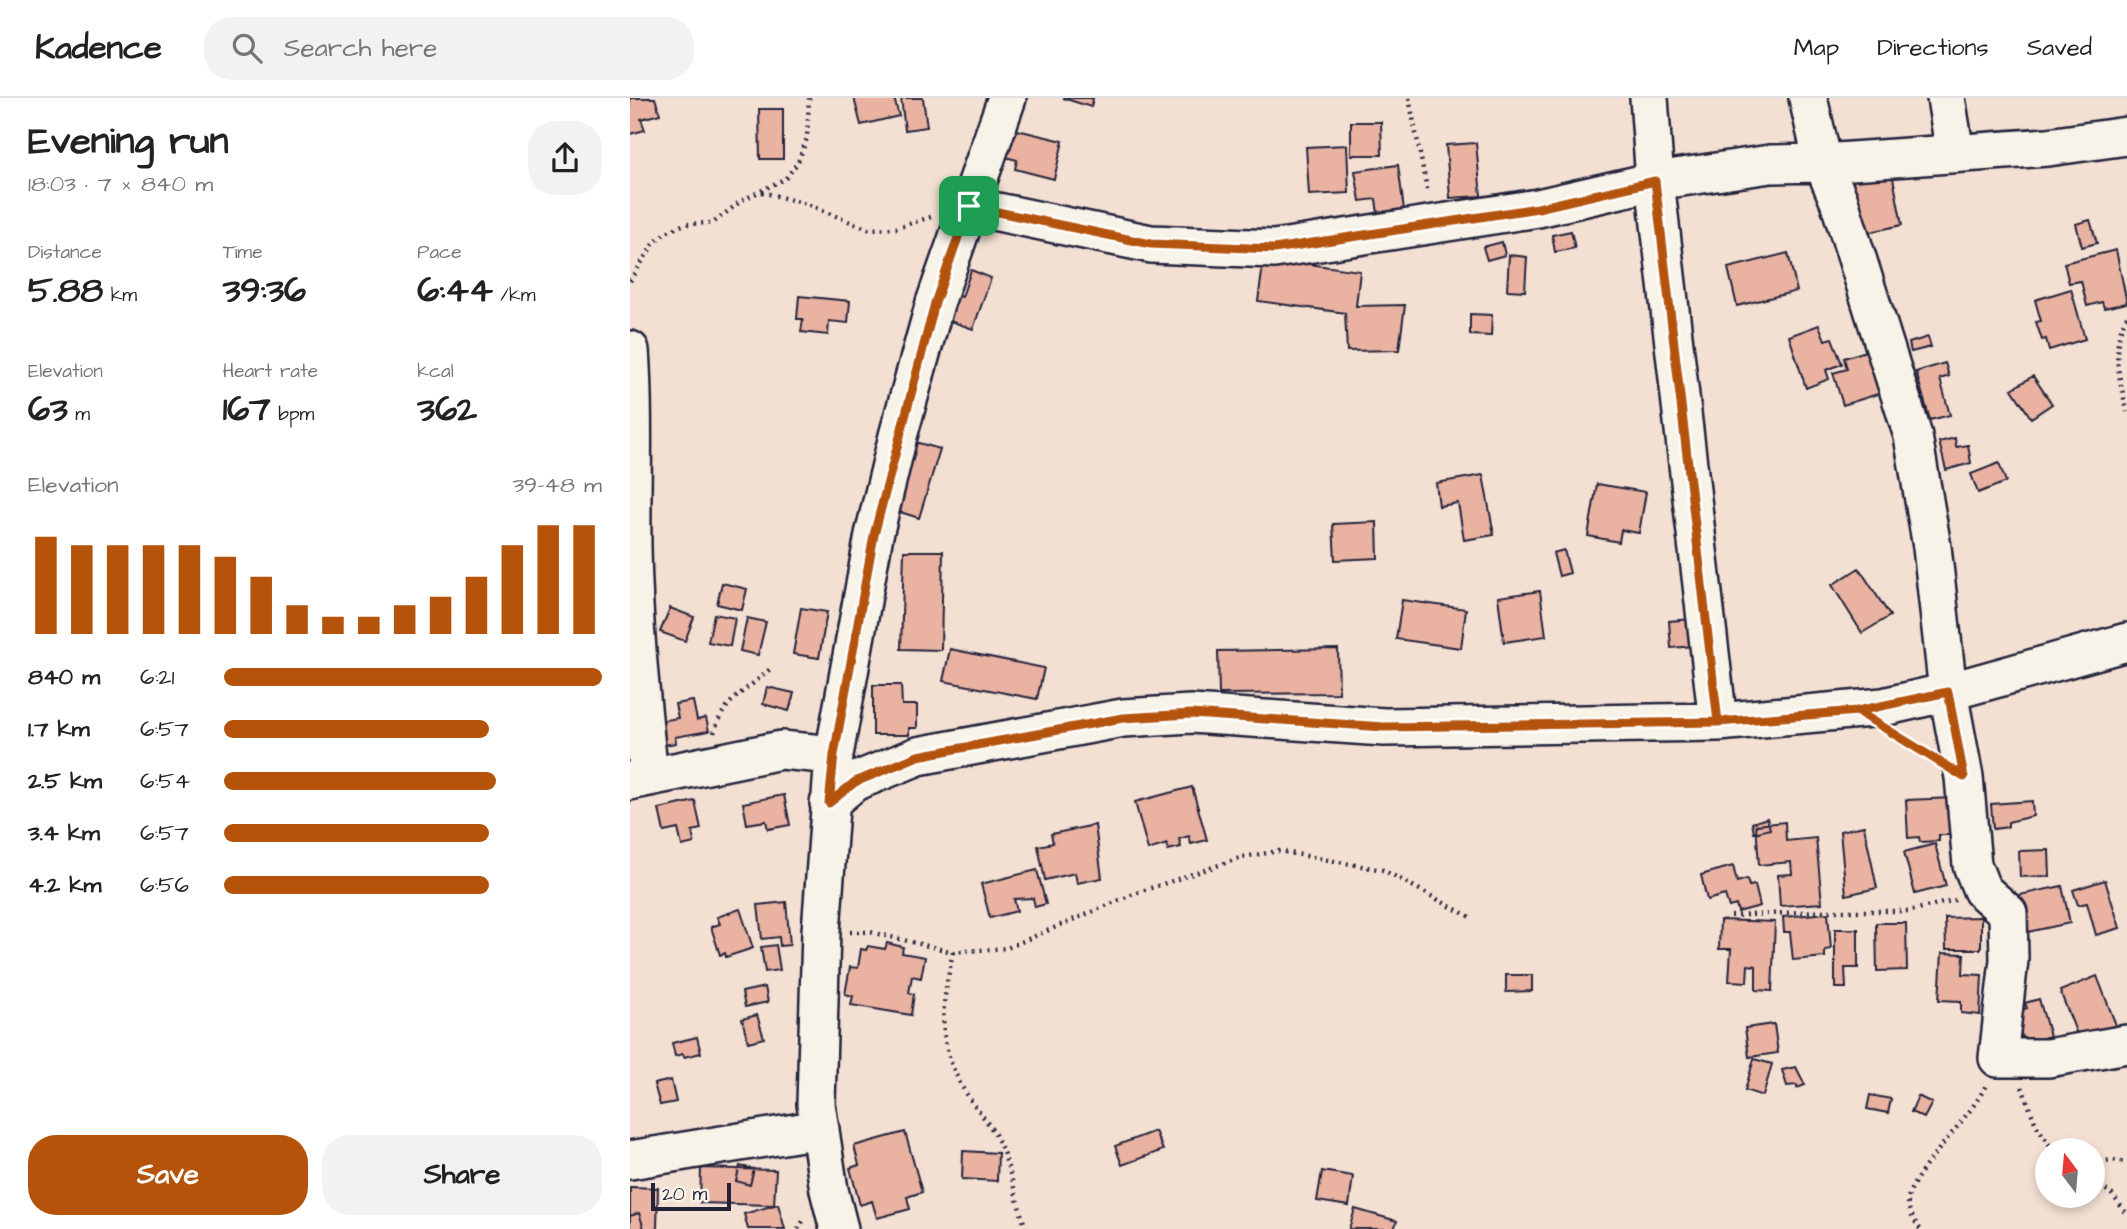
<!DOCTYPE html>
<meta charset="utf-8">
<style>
:root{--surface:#fff;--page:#f2f2f2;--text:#222;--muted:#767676;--line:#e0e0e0;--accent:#b45309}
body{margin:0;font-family:"Architects Daughter",sans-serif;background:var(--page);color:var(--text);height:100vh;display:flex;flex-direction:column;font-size:26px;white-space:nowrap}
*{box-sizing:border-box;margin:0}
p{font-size:23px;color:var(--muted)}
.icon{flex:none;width:38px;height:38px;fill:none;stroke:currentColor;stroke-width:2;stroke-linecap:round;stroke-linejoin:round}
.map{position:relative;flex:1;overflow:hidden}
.details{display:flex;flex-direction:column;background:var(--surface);width:630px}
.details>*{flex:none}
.needle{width:46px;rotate:344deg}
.buttons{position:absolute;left:1405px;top:1040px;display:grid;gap:14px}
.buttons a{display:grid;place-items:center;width:70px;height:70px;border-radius:50%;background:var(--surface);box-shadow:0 4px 10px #0003;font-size:35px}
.scale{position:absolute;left:21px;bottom:18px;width:80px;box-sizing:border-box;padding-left:7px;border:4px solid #22223b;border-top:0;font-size:19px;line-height:24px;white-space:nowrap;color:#22223b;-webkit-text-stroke:5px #f7f3e8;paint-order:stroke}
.pin{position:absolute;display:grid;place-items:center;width:60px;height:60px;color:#fff;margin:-30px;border-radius:14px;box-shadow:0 4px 10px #0006}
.round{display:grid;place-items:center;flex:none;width:74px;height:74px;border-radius:28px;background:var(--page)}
.summary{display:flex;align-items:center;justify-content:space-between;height:119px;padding:0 28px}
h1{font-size:38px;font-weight:700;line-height:52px}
.stats{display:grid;grid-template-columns:repeat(3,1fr);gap:10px;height:119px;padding:7px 28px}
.stats div{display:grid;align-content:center}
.stats b{font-size:35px;font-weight:700}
.stats small{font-size:19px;font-weight:400}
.stats p{font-size:19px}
.chart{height:196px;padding:14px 28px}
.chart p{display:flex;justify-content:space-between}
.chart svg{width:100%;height:126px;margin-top:7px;stroke:var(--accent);stroke-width:6}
.action{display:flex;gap:14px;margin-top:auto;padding:14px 28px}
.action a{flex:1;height:80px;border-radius:28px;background:var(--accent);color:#fff;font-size:28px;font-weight:700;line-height:80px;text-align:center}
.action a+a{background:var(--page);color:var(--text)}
ul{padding:0 28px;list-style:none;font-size:23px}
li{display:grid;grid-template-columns:112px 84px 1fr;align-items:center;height:52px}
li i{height:18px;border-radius:9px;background:var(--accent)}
header{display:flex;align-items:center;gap:42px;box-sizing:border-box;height:98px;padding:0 35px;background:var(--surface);border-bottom:2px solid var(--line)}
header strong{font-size:33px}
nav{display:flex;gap:38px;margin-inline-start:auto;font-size:24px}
.search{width:490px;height:63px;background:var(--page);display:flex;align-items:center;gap:18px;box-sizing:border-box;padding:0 24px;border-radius:28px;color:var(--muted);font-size:26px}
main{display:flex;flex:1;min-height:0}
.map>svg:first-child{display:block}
.building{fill:#eab2a1;stroke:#22223b;stroke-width:2}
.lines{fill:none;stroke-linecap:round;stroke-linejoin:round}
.minor-casing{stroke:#22223b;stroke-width:42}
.path{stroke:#22223b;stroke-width:4.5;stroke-dasharray:2 5;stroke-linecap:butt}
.minor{stroke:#f7f3e8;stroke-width:37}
.route-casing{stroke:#fff;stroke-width:14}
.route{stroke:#b45309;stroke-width:9}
</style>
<header>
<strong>Kadence</strong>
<div class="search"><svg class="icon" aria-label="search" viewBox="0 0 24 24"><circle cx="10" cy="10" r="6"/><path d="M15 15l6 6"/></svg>Search here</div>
<nav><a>Map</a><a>Directions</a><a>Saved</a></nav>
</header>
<main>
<section class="details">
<div class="summary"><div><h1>Evening run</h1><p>18:03 · 7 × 840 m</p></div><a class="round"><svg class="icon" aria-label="share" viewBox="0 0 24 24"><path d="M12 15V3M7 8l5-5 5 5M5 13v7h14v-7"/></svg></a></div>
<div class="stats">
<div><p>Distance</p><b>5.88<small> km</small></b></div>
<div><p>Time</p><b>39:36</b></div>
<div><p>Pace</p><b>6:44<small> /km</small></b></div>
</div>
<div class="stats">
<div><p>Elevation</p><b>63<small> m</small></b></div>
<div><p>Heart rate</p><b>167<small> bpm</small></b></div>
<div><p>kcal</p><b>362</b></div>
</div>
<div class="chart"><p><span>Elevation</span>39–48 m</p>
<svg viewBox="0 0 160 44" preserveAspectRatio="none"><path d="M5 44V10M15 44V13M25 44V13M35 44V13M45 44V13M55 44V17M65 44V24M75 44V34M85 44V38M95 44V38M105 44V34M115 44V31M125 44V24M135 44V13M145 44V6M155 44V6"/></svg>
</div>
<ul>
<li><b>840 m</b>6:21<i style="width:100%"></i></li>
<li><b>1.7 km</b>6:57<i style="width:70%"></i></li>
<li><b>2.5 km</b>6:54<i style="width:72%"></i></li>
<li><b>3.4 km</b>6:57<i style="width:70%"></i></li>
<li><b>4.2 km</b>6:56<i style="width:70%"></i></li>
</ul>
<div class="action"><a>Save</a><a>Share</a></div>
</section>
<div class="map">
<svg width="1497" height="1131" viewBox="0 0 1497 1131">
<rect width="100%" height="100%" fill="#f3e0d3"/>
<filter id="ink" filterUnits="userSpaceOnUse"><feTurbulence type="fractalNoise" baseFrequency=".0143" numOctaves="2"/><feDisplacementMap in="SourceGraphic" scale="14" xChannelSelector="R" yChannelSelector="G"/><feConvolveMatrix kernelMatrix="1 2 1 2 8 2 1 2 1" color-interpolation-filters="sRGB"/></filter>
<g filter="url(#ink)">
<path class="building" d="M0 0H25L30 16 11 21 15 32 0 36Z
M224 0H264L269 18 231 27Z
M271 0H293L297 29 275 32Z
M433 0H463L461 9Z
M129 11H153V61H130Z
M721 24H751L752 57H721Z
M383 31 433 43 424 81 385 71 387 62 375 59Z
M846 45 851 98 820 100 816 47Z
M717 47 719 95 679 97 676 49Z
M1260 64 1272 127 1222 138 1210 75Z
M768 67 774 112 748 116 746 101 730 103 725 73Z
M1460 122 1467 145 1452 149 1446 126Z
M941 133 945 150 925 154 922 137Z
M872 144 875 157 857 162 853 149Z
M1486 152 1497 205 1474 210 1472 204 1457 208 1451 183 1439 185 1434 165Z
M1158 155 1167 193 1107 208 1098 170Z
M879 157 897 159 895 193 877 192Z
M634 160 730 173 726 208 775 207 769 252 717 253 715 215 628 203Z
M341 172 361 180 343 231 311 220 320 195 332 199Z
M1441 191 1455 241 1419 252 1416 241 1412 242 1406 224 1411 223 1405 202Z
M169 198 220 203 218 225 199 223 198 237 171 234 173 221H167Z
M840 216 862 217 861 238 840 237Z
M1189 227 1195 242 1202 240 1212 266 1196 272 1199 281 1176 290 1159 238Z
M1298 239 1301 249 1281 254 1279 245Z
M1239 252 1251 295 1213 307 1203 275 1217 271 1214 260Z
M1315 265 1319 278 1310 281 1320 317 1300 322 1286 274Z
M1403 278 1422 306 1401 320 1382 291Z
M1325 340 1326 349 1338 347 1341 365 1316 372 1309 344Z
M285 344 310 351 289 420 264 412Z
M1369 365 1376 384 1348 395 1341 376Z
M853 377 864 437 834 442 828 405 809 408 806 385Z
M967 386 1016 394 1009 435 991 432 989 444 958 438Z
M747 424 748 460 705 462 703 426Z
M934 452 940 475 929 478 923 455Z
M274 453H313L311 552 271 551Z
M1229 470 1260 518 1232 535 1202 487Z
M92 485 117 491 112 512 87 506Z
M910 493 916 538 874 544 868 499Z
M772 502 836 511 831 550 766 541Z
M40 510 64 519 55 543 30 534Z
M171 510 197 514 189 560 163 556Z
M84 516 105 520 100 548 78 544Z
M117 520 136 524 128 557 110 553Z
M1062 521 1065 548 1041 550 1039 523Z
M320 551 414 570 407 601 313 583Z
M708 551 709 595 589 596 588 553Z
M243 587H271L272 607H287V630H279V637H243Z
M137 589 164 595 159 613 133 606Z
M63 603 67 622 76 620 79 633 45 639 46 645 34 647 30 623 48 620 45 606Z
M562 689 577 742 561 746 559 738 549 741 551 749 538 752 537 746 518 752 505 704Z
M154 697 160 727 138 731 136 723 117 726 113 705Z
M1324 700 1326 737H1309V743L1290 744 1289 739 1278 740 1276 702Z
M65 703 71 731 62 733 64 745 52 748 48 731 34 734 29 711Z
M1402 703 1403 718 1378 724V729L1363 731 1361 706Z
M1137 720 1140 731 1124 735 1122 725Z
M1155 724 1156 743 1186 740 1192 805 1150 808 1148 777 1162 776 1161 764 1129 767 1126 727Z
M465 727 472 780 447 785 445 775 415 782 408 748 423 745 421 736Z
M1234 728 1247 790 1216 797 1210 733Z
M1305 746 1316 788 1285 796 1274 754Z
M1419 752 1420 778 1390 779 1389 753Z
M1103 768 1107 784 1117 781 1119 788 1125 787 1130 808 1108 814 1106 807 1099 809 1095 797 1077 802 1071 777Z
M407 772 416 806 405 809 403 800 384 801 387 813 360 820 351 786Z
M1475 782 1490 830 1466 837 1457 805 1448 807 1443 792Z
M1432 788 1440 825 1393 835 1385 798Z
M156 804 160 847 150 848 149 839 132 841 128 807Z
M110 811 123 850 96 859 95 855 90 857 81 829 90 826 87 819Z
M1198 815 1201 851 1195 852V859L1163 862 1160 834H1154L1153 819Z
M1351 819V851H1316L1315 820Z
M1090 822 1145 824 1142 893 1126 892V868L1118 867 1117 884 1099 883 1101 851H1089Z
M1246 825H1276L1277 872 1247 873Z
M1205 831H1228V870H1215L1216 890H1205Z
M257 845 273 849 272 855 295 859 291 880 282 878 279 895 284 896 281 917 221 907 223 898 215 896 220 869 228 870 231 851 236 852 238 848 255 851Z
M146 847 150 872 135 874 131 849Z
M1312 855 1334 856 1333 876 1352 877 1350 917 1331 915V903L1309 902Z
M876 877H902V893L876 894Z
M1467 878 1489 935 1452 949 1430 893Z
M135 889 138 904 115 909 112 894Z
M1409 901 1420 938 1394 945 1384 914 1397 910 1395 905Z
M127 917 134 940 118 944 112 921Z
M1144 926 1148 955 1119 959 1115 930Z
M67 939 71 955 54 959 53 956 45 958 42 945Z
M1124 961 1142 966 1133 998 1115 992Z
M1166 969 1175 987 1167 990V987L1157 988 1152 972Z
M41 982 46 1004 30 1007 24 986Z
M1240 997 1261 1001 1258 1015 1237 1011Z
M1288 998 1302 1005 1294 1020 1281 1014Z
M525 1033 533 1052 492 1067 485 1048Z
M275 1034 292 1094 277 1099 280 1111 247 1120 242 1103 230 1107 220 1070 229 1067 224 1048Z
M333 1053 368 1055 367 1083 332 1081Z
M110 1068 124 1071 120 1087 106 1083Z
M71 1070 146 1072 144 1107 70 1105Z
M692 1073 723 1078 719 1108 687 1103Z
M0 1089 28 1090 27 1131H0Z
M148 1106 155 1131H118L114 1116Z
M725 1111 767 1123 764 1131H719Z
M9 1115 14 1131H0V1118Z"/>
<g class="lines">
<defs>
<path id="minor" d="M1019 0 1025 83 1088 624
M1178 0 1193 65 1209 103 1283 338 1302 449 1318 594 1334 679 1342 767 1352 792 1378 815 1379 862 1368 960H1418L1497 946
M1316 0 1325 55
M339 108 521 146 644 151 908 110 1025 83 1140 66 1193 65 1418 49 1497 38
M0 252C5 318 1 383 2 449 3 526 11 602 19 679
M0 683 151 652 204 657
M199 705 224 684 288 658 493 620 561 616 754 629 1088 624 1253 609 1318 594 1497 544
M0 1062 190 1031
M209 1131 199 1092 186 1006 191 833 204 657 244 437 268 338 305 205 377 0"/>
</defs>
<use href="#minor" class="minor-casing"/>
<path class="path" d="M779 0 798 96
M132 94 176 106 238 131 266 130 304 118
M0 183 24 145 36 134 55 126 83 125 111 103 156 80 168 64 177 40 179 0
M1497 218C1479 250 1490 280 1497 314
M84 635C94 599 117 594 142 569
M1270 637 1298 655
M1101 818 1190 813H1279L1325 802
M220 834H240L323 854 377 850 506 795 613 759 649 753 753 772 840 819
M323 854C313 904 305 937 330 985 341 1006 359 1023 369 1044 381 1072 386 1102 396 1131
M1392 989 1406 1027 1423 1052
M1463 1065 1481 1062 1497 1064
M1463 1086 1480 1094 1497 1116
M168 1131 175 1120
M1290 1131C1284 1122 1277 1112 1278 1101 1282 1074 1341 1020 1356 987"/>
<use href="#minor" class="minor"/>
</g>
</g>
<g class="lines" filter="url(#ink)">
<defs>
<path id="route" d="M339 108 305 205 244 437 204 657 199 705 225 684 288 658 493 620 561 616 754 629 1088 624 1227 613 1318 594 1334 679 1227 613 1088 624 1025 83 908 110 644 151 521 146 339 108"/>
</defs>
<use href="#route" class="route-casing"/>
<use href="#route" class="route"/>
</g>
</svg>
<div class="buttons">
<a><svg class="needle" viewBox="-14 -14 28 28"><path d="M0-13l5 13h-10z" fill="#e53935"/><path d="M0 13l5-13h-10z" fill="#767676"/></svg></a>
</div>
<div class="scale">20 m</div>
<div class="pin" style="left:339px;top:108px;background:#1e9e55"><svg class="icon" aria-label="arrive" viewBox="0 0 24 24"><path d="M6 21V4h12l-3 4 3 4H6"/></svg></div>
</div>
</main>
